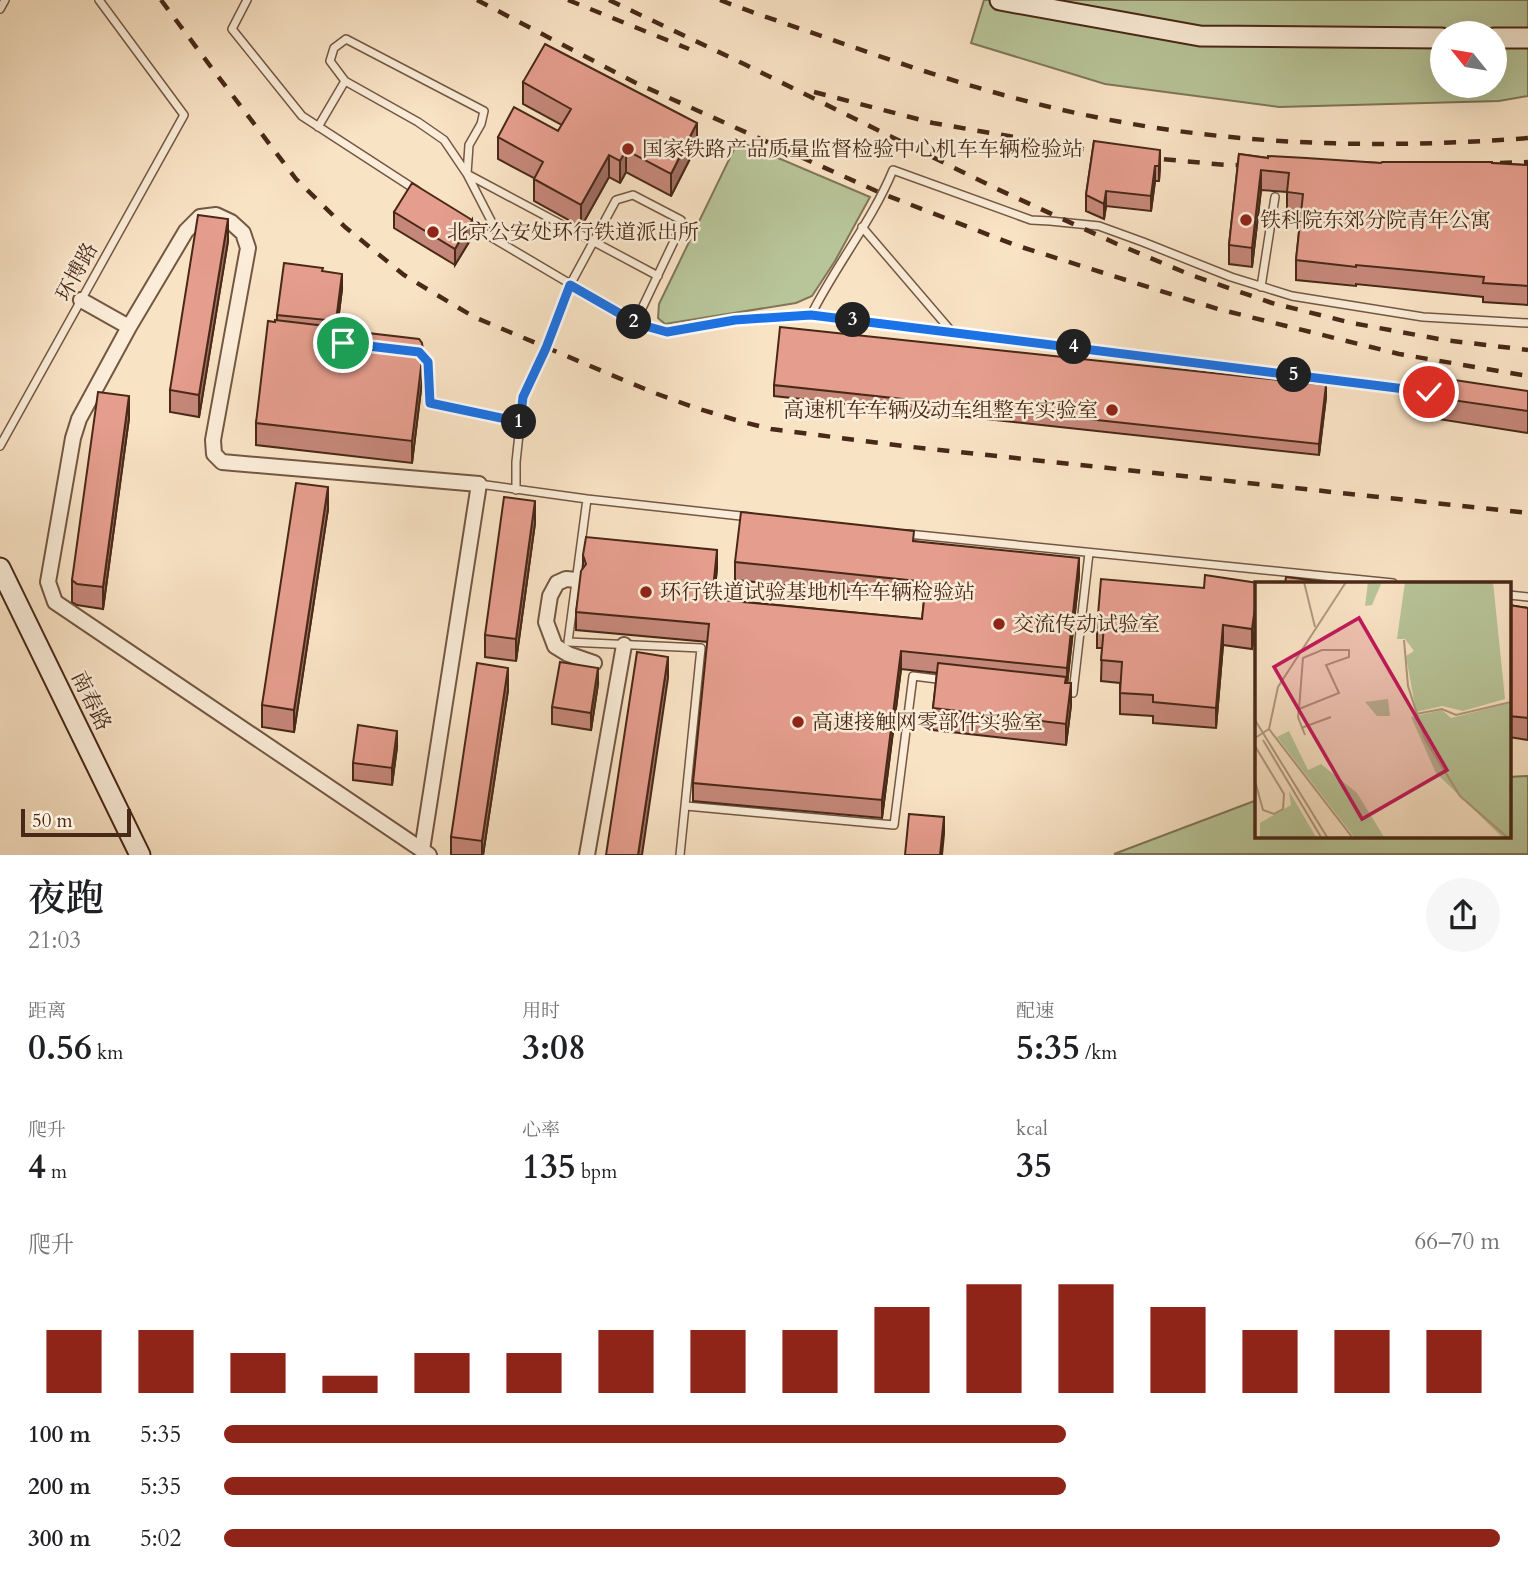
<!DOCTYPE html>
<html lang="zh">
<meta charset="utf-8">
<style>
:root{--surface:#fff;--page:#f6f6f6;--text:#202124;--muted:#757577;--accent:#8f2418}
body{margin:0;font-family:Cardo,"Noto Serif SC",serif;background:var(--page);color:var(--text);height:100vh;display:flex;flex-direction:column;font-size:26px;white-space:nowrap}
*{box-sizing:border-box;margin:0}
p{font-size:23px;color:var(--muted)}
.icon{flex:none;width:38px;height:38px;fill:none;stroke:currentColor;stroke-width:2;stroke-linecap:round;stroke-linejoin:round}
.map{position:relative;height:855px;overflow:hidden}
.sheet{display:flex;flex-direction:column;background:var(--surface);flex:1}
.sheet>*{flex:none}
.needle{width:46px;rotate:300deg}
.fabs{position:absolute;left:1430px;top:21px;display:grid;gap:14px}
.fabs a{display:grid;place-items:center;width:77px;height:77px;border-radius:50%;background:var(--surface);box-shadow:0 7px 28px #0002;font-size:35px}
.scale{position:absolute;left:21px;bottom:18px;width:110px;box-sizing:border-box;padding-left:7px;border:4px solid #482817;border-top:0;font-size:19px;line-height:24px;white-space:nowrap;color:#482817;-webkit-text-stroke:5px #fbedd9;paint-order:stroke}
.pin{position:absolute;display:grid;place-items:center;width:60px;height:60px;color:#fff;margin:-30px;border:4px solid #fff;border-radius:50%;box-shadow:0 2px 7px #0007}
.km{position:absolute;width:35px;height:35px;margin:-18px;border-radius:50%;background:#222;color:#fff;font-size:19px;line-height:35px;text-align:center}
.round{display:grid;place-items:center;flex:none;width:74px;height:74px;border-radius:37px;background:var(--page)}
.summary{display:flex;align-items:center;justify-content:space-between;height:119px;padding:0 28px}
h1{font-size:38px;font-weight:600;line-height:52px}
.figures{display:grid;grid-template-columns:repeat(3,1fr);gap:10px;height:119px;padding:7px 28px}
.figures div{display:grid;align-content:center}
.figures b{font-size:35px;font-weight:600}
.figures small{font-size:19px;font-weight:400}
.figures p{font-size:19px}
.chart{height:196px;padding:14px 28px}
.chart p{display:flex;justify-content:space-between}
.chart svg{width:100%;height:126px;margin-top:7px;stroke:var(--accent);stroke-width:6}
ul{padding:0 28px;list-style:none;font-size:23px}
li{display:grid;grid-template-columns:112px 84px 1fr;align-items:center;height:52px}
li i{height:18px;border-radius:9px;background:var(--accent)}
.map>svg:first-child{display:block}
.green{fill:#b8c599;stroke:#807658;stroke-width:2;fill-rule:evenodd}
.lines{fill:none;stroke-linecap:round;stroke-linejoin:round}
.lane-casing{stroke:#745742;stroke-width:10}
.street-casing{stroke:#745742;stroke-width:18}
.secondary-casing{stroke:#482817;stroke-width:23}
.lane{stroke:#fbedd9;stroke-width:7}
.street{stroke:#fbedd9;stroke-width:14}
.secondary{stroke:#fbedd9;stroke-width:19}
.rail{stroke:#482817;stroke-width:4.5;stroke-dasharray:12 12;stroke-linecap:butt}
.wall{fill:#c58779;stroke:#482817;stroke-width:2}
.shaded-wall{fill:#a06e63;stroke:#482817;stroke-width:2}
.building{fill:#e59d8d;stroke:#482817;stroke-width:2}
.route-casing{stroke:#fff;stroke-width:14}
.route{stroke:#1a73e8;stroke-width:9}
.poi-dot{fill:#8f2418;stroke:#fbedd9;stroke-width:2.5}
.labels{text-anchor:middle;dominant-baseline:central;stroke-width:5;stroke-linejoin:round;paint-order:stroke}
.poi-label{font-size:21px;fill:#482817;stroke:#fbedd9;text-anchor:start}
.street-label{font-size:21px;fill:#482817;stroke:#fbedd9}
.inset-road{fill:none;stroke:#b2987f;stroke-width:2}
.view{fill:#c2185b;fill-opacity:0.15;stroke:#c2185b;stroke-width:3.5}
.inset-edge{fill:none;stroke:#482817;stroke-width:3.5}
</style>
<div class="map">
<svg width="1528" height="855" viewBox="0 0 1528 855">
<rect width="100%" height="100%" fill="#f9e3c5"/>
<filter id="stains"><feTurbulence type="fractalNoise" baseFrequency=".00286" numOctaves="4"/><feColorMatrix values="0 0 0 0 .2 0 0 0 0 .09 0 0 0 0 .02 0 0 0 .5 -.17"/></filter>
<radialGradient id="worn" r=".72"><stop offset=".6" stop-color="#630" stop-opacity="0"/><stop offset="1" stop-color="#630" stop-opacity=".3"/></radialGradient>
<path class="green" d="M984 0H1528V96L1499 101 1279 107 1105 84 971 43ZM1442 33H1494V86H1442Z
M738 141 870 197 835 261 812 296 796 303 665 324 658 318 659 304Z
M1528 776V854H1114L1257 800V835H1509V777Z"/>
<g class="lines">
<defs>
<path id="lane" d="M247 0 232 29 302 116 416 190
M0 9 5 0
M318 127 345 81
M464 221 638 324 667 332 735 320 811 315C836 265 872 221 893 170L1031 220 1050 221 1099 226 1143 242 1231 277 1292 296 1423 317 1528 323
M862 227 952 332
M503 244 467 174 469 145 481 124 484 111 346 39 334 48 330 61 345 81 418 122 444 140 467 174 658 276
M1261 287 1275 197
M811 315 1447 395
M417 351 428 362 431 403 520 422
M0 446 184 115 99 0
M479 484 587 499 750 517
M516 490V462L523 397 546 348 570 285 616 200 633 195 681 220 676 237 635 323
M587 499 568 642 701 648 680 855
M908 534 1393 583
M1509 595 1528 597
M1065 692 1073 693 1089 553
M686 806 894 825 913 676 945 680"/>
<path id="street" d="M81 300 129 327
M577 580 566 579 557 583 550 596 546 622 555 646 568 654 594 663
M422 850 479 484 222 462 214 454 213 440 248 248 243 233 231 222 216 215 200 217 186 231 129 327 79 419 73 438 48 582 55 602 422 850 429 855
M587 855 624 645"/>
<path id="secondary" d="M1000 0 1200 36 1442 38
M1494 38H1528
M0 568 140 855"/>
</defs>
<use href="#lane" class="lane-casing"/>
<use href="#street" class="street-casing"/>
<use href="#secondary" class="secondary-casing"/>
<use href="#lane" class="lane"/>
<use href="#street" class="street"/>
<use href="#secondary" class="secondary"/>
<path class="rail" d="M161 0 211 67 296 179 345 227 404 275 427 289 474 317 652 392 693 407 739 421 771 429 903 446 1528 513
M477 0 634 82 883 194 1015 245 1218 309 1399 354 1528 376
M568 0 689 49
M609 0 744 64 995 188 1117 244 1191 275 1272 303 1352 323 1444 340 1528 350
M720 0C756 14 793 26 830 39 918 70 1008 100 1100 118 1240 146 1386 149 1528 138
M814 92 933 123 1112 154
M1140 157 1226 165H1259
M1476 164 1528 162"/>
</g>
<path class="wall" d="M523 82 697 145 671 196 626 172 620 183 609 177 581 227 534 201V178L498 159V137L558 131 562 125 523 104Z
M1094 141 1160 166 1159 181H1155L1151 211 1106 206 1104 219 1086 211V195Z
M1239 154 1268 158 1381 163H1492L1528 165V305L1483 302V297L1356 284V286L1296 280V260L1301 213 1287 212V192L1261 190 1252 267 1229 264V245Z
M394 212 472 237 455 265 394 228Z
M228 241 199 417 170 412V390Z
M342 289 337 329 423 373 412 463 256 445V423L275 322 277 320V315Z
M774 385 1326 397 1319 455 774 396Z
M1528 391V433L1438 419V398Z
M129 418 103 609 77 605 72 602V580Z
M328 509 294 732 262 727V705Z
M535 523 516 661 485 657V635Z
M914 541 1079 576 1067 683 1071 705 1066 745 933 730V708L937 673 901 669 882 818 693 801V783L708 642 576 630V612L583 568V555L717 568 714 599 922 619 924 600 735 580V562Z
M1258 583 1252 649 1223 645 1216 728 1153 723V716L1120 714V683L1101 681 1102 648H1097V627L1204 588Z
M1509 605 1528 608V740L1509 737Z
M598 684 591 730 552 724V707Z
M508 690 483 855H451V837Z
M397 747 392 785 353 780V763Z"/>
<path class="shaded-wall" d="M697 123V145L671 196V174Z
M626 150V172L620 183V161Z
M1160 150V166L1159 181V166Z
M609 155V177L581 227V205Z
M1155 166V181L1151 211V196Z
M1261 170V190L1252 267V248Z
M1106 191V206L1104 219V204Z
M228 219V241L199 417V395Z
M472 220V237L455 265V249Z
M342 274V289L336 337V321Z
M423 351V373L412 463V441Z
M1326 385V397L1319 455V444Z
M129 396V418L103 609V587Z
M328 487V509L294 732V710Z
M535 501V523L516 661V639Z
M717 550V568L712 617V599Z
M1079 558V576L1067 686V668Z
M1257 594V615L1252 649V629Z
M1223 625V645L1216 728V708Z
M901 651V669L882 818V800Z
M668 657V678L642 855H638Z
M508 668V690L483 855H482V841Z
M598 668V684L591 730V713Z
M1071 683V705L1066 745V724Z
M397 731V747L392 785V768Z
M944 817V834L942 855H940Z"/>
<path class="building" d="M545 44 697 123 671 174 626 150 620 161 609 155 581 205 534 179 543 162 498 137 514 107 558 131 571 109 523 82Z
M1094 141 1160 150 1159 166H1155L1151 196 1106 191 1104 204 1086 195Z
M1239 154 1268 158V156L1306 158 1381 163 1382 162H1492V163L1528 165V286L1483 283 1484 277 1356 265V267L1296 260 1303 194 1287 192 1289 173 1261 170 1252 248 1229 245Z
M412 183 472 220 455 249 394 212Z
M198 215 228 219 199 395 170 390Z
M284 263 323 268 322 271 342 274 336 321 277 315Z
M275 320 334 327V329L419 339 422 343 423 351 412 441 256 423 268 321 275 322Z
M780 327 1326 385 1319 444 774 385Z
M1441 378 1528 391V411L1438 398Z
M98 392 129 396 103 587 77 584 72 580Z
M296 483 328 487 294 710 262 705Z
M504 497 535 501 516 639 485 635Z
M741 512 914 531 913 541 1079 558 1067 668 901 651 882 800 693 783 709 624 576 612 581 571 586 564 583 555 586 537 717 550 712 599 922 619 926 582 735 562Z
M1205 575 1258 583H1257V594L1252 629 1223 625 1216 708 1153 702V695L1120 693 1122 662 1101 660 1104 627H1097L1101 579 1204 588Z
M1286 577 1333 583H1285Z
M1509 605 1528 608V718L1509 716Z
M637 652 668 657 638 855H606Z
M560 662 598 668 591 713 552 707Z
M477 663 508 668 482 841 451 837Z
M938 663 1066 677 1065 683H1071L1066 724 933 708Z
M358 725 397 731 392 768 353 763Z
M909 814 944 817 940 855H905Z"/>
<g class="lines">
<defs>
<path id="route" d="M343 343 419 352 428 362 430 403 520 422 523 397 546 348 570 285 638 324 667 332 735 320 811 315 1429 392"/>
</defs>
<use href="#route" class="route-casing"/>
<use href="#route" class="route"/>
</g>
<g class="poi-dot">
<circle cx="628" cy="149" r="7"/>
<circle cx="1246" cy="220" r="7"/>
<circle cx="433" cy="232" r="7"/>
<circle cx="1112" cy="410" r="7"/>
<circle cx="646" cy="592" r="7"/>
<circle cx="999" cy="624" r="7"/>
<circle cx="798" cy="722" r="7"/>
</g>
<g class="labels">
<g class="poi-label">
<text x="642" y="149">国家铁路产品质量监督检验中心机车车辆检验站</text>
<text x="1260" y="220">铁科院东郊分院青年公寓</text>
<text x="447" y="232">北京公安处环行铁道派出所</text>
<text x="1098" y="410" text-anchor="end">高速机车车辆及动车组整车实验室</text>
<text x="660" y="592">环行铁道试验基地机车车辆检验站</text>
<text x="1013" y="624">交流传动试验室</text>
<text x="812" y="722">高速接触网零部件实验室</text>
</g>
<g class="street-label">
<text transform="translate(77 272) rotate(-61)">环博路</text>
<text transform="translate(91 701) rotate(64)">南春路</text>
</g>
</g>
<g transform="translate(1255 582)">
<rect width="256" height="256" fill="#f9e3c5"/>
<path d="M113 0 126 2 117 23 110 24ZM150 0H238L250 117 208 129 187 124 161 130 151 74 159 69 150 57H142ZM133 117 135 134H122L110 120ZM255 121V255H247L181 191 156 135 187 128 196 136ZM34 149 53 188 66 182 102 211 129 255H99L22 155ZM34 209 61 255H5V241L36 223Z" fill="#b8c599"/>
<path class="inset-road" d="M49 0 60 45M149 58 153 104 170 157 205 214 252 255M44 127 84 111 71 83 94 75V68H67L48 76 44 127 43 135 50 153M161 132 187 127 201 133 256 120M0 138 72 255M46 146 76 135M14 147 97 255M0 156 14 147 23 105 91 0M8 158 66 255M0 164 29 212 28 227 19 232 8 228 0 199"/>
<path class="view" d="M104 36 192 188 107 237 19 85Z"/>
<rect width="256" height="256" class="inset-edge"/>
</g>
<rect width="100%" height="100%" filter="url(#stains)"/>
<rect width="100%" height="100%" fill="url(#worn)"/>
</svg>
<div class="fabs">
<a><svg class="needle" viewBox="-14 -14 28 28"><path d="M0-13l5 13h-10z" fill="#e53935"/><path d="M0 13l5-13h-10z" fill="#757577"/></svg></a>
</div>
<div class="scale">50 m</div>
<div class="pin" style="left:343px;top:343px;background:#1e9e55"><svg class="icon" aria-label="arrive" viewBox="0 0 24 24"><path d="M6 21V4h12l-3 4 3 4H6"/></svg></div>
<div class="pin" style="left:1429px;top:392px;background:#d93025"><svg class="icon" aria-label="check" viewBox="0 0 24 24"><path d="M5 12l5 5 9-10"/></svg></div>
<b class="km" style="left:519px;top:422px">1</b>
<b class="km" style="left:634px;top:322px">2</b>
<b class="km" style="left:853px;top:320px">3</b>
<b class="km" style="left:1074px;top:347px">4</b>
<b class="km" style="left:1294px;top:375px">5</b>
</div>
<section class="sheet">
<div class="summary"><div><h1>夜跑</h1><p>21:03</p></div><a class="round"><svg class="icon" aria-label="share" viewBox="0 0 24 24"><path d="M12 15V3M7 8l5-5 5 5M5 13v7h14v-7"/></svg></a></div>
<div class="figures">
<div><p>距离</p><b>0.56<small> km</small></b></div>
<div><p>用时</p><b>3:08</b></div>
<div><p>配速</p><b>5:35<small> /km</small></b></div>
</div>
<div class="figures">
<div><p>爬升</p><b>4<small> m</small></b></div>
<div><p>心率</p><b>135<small> bpm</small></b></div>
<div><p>kcal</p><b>35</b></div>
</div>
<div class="chart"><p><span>爬升</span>66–70 m</p>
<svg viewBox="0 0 160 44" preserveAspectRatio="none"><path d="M5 44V22M15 44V22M25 44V30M35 44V38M45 44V30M55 44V30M65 44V22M75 44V22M85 44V22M95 44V14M105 44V6M115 44V6M125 44V14M135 44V22M145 44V22M155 44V22"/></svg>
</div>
<ul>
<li><b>100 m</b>5:35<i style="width:66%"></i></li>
<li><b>200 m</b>5:35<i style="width:66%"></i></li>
<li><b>300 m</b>5:02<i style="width:100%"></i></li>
</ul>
</section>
